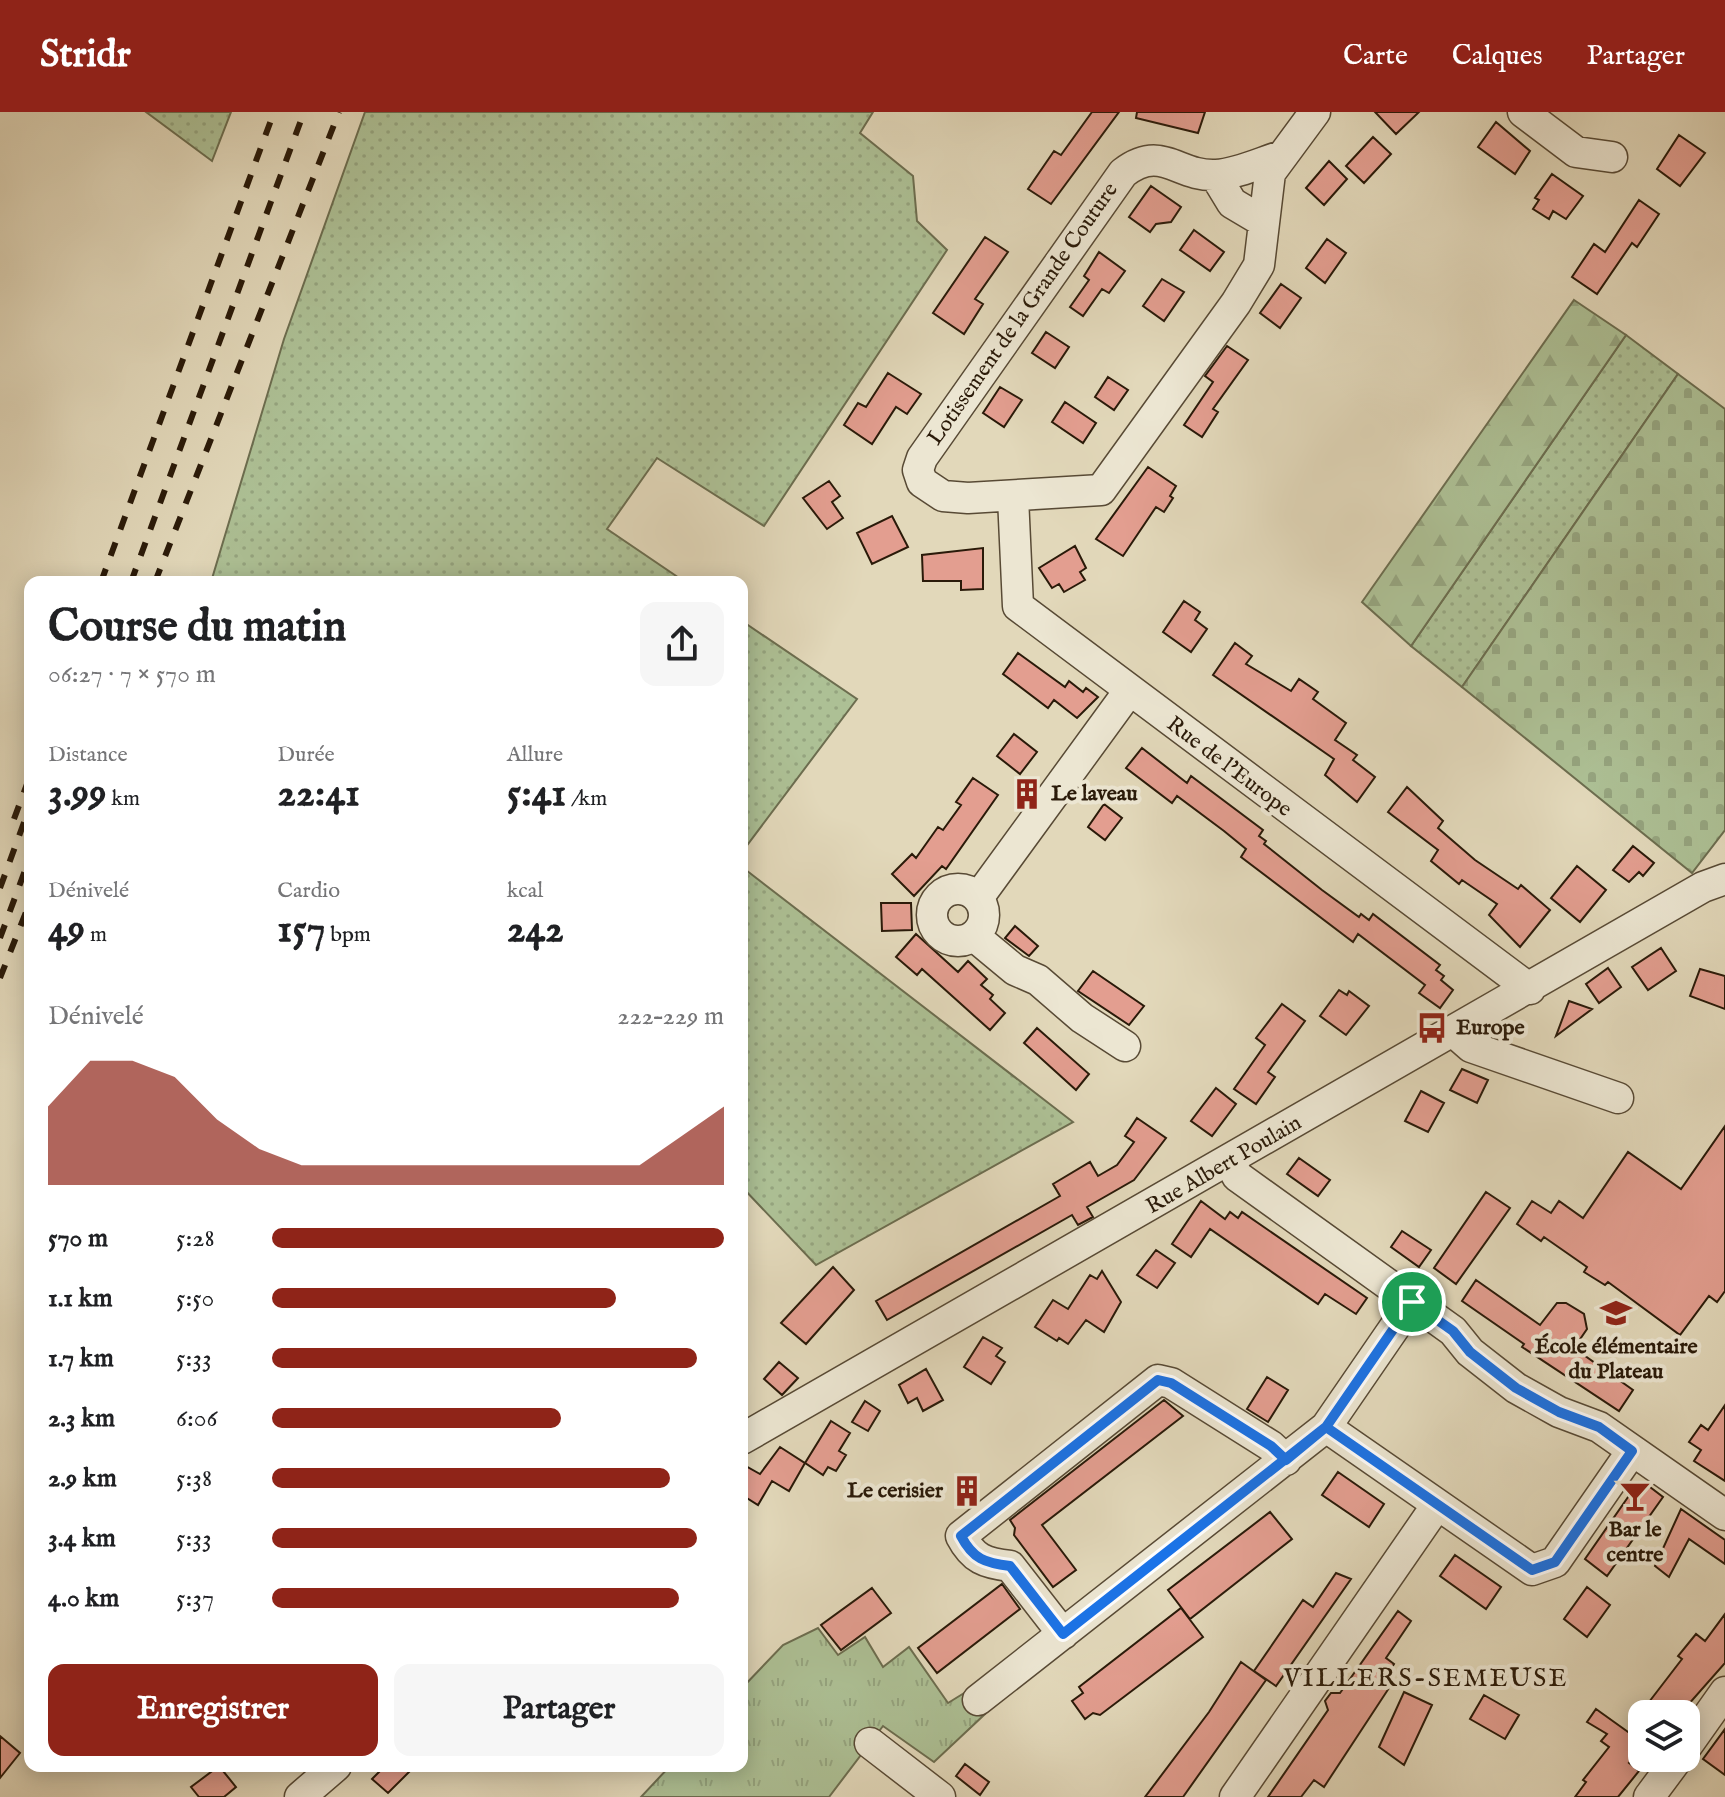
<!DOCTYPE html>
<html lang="fr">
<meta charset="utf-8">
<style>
:root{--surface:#fff;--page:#f6f6f6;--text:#202124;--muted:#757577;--accent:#8f2418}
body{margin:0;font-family:"IM FELL English",serif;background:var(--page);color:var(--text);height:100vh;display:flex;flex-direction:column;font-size:30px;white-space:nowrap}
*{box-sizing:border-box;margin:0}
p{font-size:26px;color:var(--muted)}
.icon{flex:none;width:44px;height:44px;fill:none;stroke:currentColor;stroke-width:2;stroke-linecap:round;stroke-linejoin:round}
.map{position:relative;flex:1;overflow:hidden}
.sheet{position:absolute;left:24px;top:464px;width:724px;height:1196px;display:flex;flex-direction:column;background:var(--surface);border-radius:16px;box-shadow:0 4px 20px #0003}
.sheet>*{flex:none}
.tools{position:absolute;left:1628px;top:1588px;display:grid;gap:16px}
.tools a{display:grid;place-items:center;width:72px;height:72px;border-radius:16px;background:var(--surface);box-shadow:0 4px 20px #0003;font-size:40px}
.pin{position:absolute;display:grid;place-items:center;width:68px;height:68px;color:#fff;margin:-34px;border:4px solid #fff;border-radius:50%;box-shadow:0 2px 8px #0007}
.round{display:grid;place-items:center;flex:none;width:84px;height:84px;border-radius:16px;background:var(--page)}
.overview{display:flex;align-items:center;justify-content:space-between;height:136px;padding:0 24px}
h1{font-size:44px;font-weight:700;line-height:60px}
.metrics{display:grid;grid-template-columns:repeat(3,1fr);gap:12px;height:136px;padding:8px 24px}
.metrics div{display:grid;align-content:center}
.metrics b{font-size:40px;font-weight:700}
.metrics small{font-size:22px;font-weight:400}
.metrics p{font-size:22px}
.chart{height:224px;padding:16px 24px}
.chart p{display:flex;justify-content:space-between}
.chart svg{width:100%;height:144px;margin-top:8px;fill:var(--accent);opacity:.7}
.button{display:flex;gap:16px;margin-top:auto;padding:16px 24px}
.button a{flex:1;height:92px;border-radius:16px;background:var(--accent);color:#fff;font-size:32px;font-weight:700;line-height:92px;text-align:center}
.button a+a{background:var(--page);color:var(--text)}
ul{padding:0 24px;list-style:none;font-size:26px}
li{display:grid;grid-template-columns:128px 96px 1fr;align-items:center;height:60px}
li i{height:20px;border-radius:10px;background:var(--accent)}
header{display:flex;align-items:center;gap:48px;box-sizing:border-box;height:112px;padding:0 40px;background:var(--accent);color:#fff}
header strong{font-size:38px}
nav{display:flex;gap:44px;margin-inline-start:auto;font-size:28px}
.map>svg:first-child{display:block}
.grass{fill:url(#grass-dots);stroke:#6c6d4f;stroke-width:2}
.forest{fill:url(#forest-firs);stroke:#6c6d4f;stroke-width:2}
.cemetery{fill:url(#cemetery-stones);stroke:#6c6d4f;stroke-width:2}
.park{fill:url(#park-tufts);stroke:#6c6d4f;stroke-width:2}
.building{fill:#e39e90;stroke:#2a1a09;stroke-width:2}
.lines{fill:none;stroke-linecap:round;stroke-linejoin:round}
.minor-casing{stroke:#584a35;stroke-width:33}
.minor{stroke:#ece6d2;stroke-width:30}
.rail{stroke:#2a1a09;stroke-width:6;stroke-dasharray:14 14;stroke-linecap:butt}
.route-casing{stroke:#fff;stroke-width:16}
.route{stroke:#1a73e8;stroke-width:10}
.labels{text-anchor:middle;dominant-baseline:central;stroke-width:8;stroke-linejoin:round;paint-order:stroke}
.street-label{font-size:22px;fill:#2a1a09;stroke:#ece6d2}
.poi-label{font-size:22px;font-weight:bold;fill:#2a1a09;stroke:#ece6d2;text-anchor:start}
.quarter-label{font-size:26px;letter-spacing:2px;fill:#2a1a09;stroke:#ece6d2}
</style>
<header>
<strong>Stridr</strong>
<nav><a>Carte</a><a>Calques</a><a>Partager</a></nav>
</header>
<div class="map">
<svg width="1725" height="1685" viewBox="0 0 1725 1685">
<defs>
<pattern id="grass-dots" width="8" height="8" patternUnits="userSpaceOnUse" patternTransform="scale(2)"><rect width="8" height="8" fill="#adc095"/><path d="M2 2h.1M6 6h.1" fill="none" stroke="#95a47f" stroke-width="1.8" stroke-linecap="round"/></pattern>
<pattern id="forest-firs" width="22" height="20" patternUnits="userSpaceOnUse" patternTransform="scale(2)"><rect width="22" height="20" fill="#adc095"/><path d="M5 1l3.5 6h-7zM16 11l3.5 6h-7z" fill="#95a47f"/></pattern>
<pattern id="cemetery-stones" width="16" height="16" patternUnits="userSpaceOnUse" patternTransform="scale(2)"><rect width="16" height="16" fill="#adc095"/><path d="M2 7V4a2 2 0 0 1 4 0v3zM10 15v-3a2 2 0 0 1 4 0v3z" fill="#95a47f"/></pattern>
<pattern id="park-tufts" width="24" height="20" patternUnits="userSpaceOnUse" patternTransform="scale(2)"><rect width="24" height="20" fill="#adc095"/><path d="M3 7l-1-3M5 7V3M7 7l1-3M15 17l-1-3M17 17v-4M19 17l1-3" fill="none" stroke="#95a47f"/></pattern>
</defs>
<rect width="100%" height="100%" fill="#e2d8ba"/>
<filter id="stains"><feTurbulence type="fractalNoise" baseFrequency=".0025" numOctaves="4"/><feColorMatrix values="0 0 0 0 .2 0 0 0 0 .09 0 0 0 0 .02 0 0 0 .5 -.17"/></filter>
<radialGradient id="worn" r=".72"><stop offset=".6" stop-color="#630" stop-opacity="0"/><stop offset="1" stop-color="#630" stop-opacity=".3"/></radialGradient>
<path class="grass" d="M146 0H231L212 49Z
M365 0H873L860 21 913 64 917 109 947 138 764 414 657 346 607 417 685 470H211L284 227Z
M1626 223 1678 262 1462 575 1411 534Z
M742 509 857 587 742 740Z
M742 755 1073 1010 816 1153 742 1075Z"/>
<path class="forest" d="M1574 188 1626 223 1411 534 1362 490Z"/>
<path class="cemetery" d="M1678 262 1725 297V718L1692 761 1462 575Z"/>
<path class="park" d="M818 1516 838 1543 865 1525 883 1555 909 1535 948 1591 969 1578 985 1602 934 1650 883 1614 829 1685H641L670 1654H742V1576L783 1533Z"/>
<path class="building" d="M1092 0H1119L1051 92 1028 77 1054 39 1061 43Z
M1137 0H1205L1198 21 1136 6Z
M1375 0H1419L1396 22Z
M1496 10 1530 39 1515 62 1478 35Z
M1679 23 1705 41 1680 74 1657 57Z
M1373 25 1391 42 1364 71 1346 54Z
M1329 49 1347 67 1324 93 1306 76Z
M1552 62 1583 84 1566 107 1553 99 1549 107 1533 97 1539 88 1535 86Z
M1151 74 1181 95 1171 110 1156 112 1150 120 1129 105Z
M1639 88 1659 102 1637 135 1632 131 1597 182 1572 165 1594 132 1605 140Z
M1194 118 1224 140 1210 159 1180 138Z
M985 125 1008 140 975 187 983 192 964 222 933 201Z
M1327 127 1346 141 1325 171 1306 156Z
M1099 140 1125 159 1109 181 1102 177 1083 204 1070 195 1089 168 1084 164Z
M1162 167 1184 180 1164 209 1143 194Z
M1281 172 1301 186 1280 216 1260 201Z
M1046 220 1069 235 1055 256 1032 241Z
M1227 234 1248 248 1213 297 1218 300 1202 325 1184 313 1213 270 1205 264Z
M888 261 921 282 907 302 896 295 872 332 844 313 858 291 866 295Z
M1108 265 1128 278 1114 298 1095 285Z
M1000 275 1022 288 1004 315 983 301Z
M1065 290 1096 311 1083 331 1052 310Z
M1148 355 1176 374 1170 384 1173 386 1164 400 1156 395 1123 444 1096 427Z
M829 369 840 384 832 390 843 406 827 417 803 386Z
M892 404 908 435 872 452 857 421Z
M1075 434 1086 456 1080 460 1085 468 1064 480 1059 472 1052 476 1039 456Z
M983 436V477L961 478V469H923L922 443Z
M1184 489 1200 500 1195 508 1207 517 1191 540 1163 520Z
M1235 531 1252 544 1246 552 1291 579 1299 567 1318 580 1313 587 1346 611 1335 628 1357 643 1353 648 1375 665 1357 690 1325 663 1334 647 1213 563Z
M1018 541 1065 575 1069 569 1083 580 1086 576 1098 585 1077 606 1054 588 1048 596 1003 562Z
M1014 622 1037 640 1020 662 997 644Z
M1142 636 1187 671 1191 664 1263 718 1259 724 1266 729 1264 732 1322 778 1359 805 1361 802 1369 808 1373 802 1440 853 1436 858 1444 864 1441 868 1453 878 1440 896 1419 881 1425 873 1358 822 1353 830 1241 745 1246 737 1224 719 1177 684 1172 691 1126 656Z
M973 666 998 683 946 757 942 754 914 784 892 762 912 742 916 746 938 715 943 718 961 693 956 690Z
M1407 675 1443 709 1438 716 1475 748 1518 777 1521 773 1550 798 1520 835 1489 803 1497 792 1462 768 1459 772 1431 749 1438 738 1388 700Z
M1104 692 1122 706 1105 728 1088 715Z
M1633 734 1654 751 1643 764 1639 760 1629 770 1613 758Z
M1577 754 1606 778 1580 810 1551 786Z
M881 791H911L912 818 882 819Z
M1015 814 1038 834 1029 844 1005 826Z
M916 822 958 860 968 849 987 867 981 873 993 883 990 887 1005 901 990 918 922 857 917 863 896 845Z
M1661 836 1676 859 1648 878 1632 855Z
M1608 856 1621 875 1599 891 1586 872Z
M1700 857 1725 864V897L1690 884Z
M1093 859 1144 894 1129 913 1078 879Z
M1339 878 1347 883 1349 879 1369 894 1346 923 1320 904Z
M1569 889 1592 897 1556 924Z
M1282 892 1305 909 1268 960 1275 965 1256 992 1234 977 1265 933 1256 926Z
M1037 916 1089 962 1076 978 1024 931Z
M1462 957 1488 968 1477 991 1450 978Z
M1216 976 1236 992 1212 1024 1191 1009Z
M1421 979 1444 991 1428 1020 1405 1009Z
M1137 1006 1166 1026 1134 1068 1087 1095 1093 1105 1078 1113 1072 1103 887 1208 876 1189 1060 1084 1053 1072 1090 1050 1098 1064 1117 1053 1134 1030 1125 1024Z
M1725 1014V1179L1717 1190 1709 1184 1680 1223 1608 1170 1605 1173 1584 1160 1587 1155 1544 1125 1541 1129 1517 1112 1532 1089 1551 1101 1559 1089 1583 1106 1628 1040 1681 1077Z
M1299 1046 1330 1068 1318 1084 1287 1062Z
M1486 1080 1510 1096 1456 1172 1434 1156Z
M1201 1089 1225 1107 1230 1100 1238 1106 1242 1100 1367 1186 1356 1202 1325 1182 1318 1192 1210 1117 1191 1145 1172 1132Z
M1402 1119 1431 1138 1419 1155 1391 1135Z
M1156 1138 1175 1151 1157 1176 1137 1163Z
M833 1155 854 1178 806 1232 781 1211Z
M1102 1159 1121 1190 1104 1220 1086 1208 1068 1232 1059 1226 1057 1229 1035 1215 1053 1188 1068 1197 1090 1163 1097 1167Z
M1476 1168 1540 1213 1557 1191H1566L1584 1202 1587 1217 1574 1236 1633 1278 1619 1299 1522 1235 1524 1232 1462 1189Z
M983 1225 1002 1236 996 1244 1005 1250 991 1272 964 1255Z
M779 1250 798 1266 782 1283 764 1267Z
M926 1257 943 1288 923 1299 917 1286 908 1291 899 1273Z
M1267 1265 1288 1278 1268 1310 1247 1297Z
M1164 1288 1183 1304 1042 1413 1076 1458 1053 1475 1014 1423 1015 1416 1010 1408Z
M865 1289 880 1299 868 1319 852 1310Z
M1725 1293V1369L1694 1349 1701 1338 1689 1330 1701 1313 1708 1318Z
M831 1309 850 1321 839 1339 846 1343 836 1359 828 1355 823 1363 805 1351 789 1379 772 1369 758 1393 742 1383V1352L760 1362 780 1335 805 1351Z
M1338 1360 1384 1392 1369 1415 1322 1383Z
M1646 1372 1663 1385 1607 1464 1585 1447 1635 1375Z
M1681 1397 1725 1428V1452L1689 1427 1669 1465 1655 1454Z
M1270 1400 1292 1427 1190 1507 1168 1478Z
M1455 1443 1501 1475 1486 1497 1440 1464Z
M1336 1461 1351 1467 1276 1574 1254 1559 1303 1488 1313 1495Z
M1002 1472 1020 1497 937 1561 918 1536Z
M1587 1475 1610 1493 1587 1525 1564 1507Z
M872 1476 891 1501 841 1538 821 1513Z
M1181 1496 1203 1525 1100 1603 1093 1601 1085 1607 1072 1589 1083 1581 1079 1575Z
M1398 1499 1411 1509 1386 1546 1394 1552 1383 1569 1391 1573 1324 1675 1314 1668 1301 1685H1268L1328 1598 1325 1589 1331 1581H1340Z
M1725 1502V1551L1680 1602H1663L1649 1590 1682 1547 1678 1544 1696 1522 1705 1529Z
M1241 1550 1266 1568 1183 1685H1145L1209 1600Z
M1404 1580 1432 1593 1404 1653 1379 1635Z
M1484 1583 1519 1603 1505 1627 1470 1607Z
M1596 1597 1642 1630V1637L1629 1651 1639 1659 1618 1685H1575L1586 1670 1583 1668 1609 1635 1601 1629 1607 1622 1587 1610Z
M1725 1617V1663L1703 1647Z
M0 1624 20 1641 0 1666Z
M965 1652 989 1670 980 1683 956 1664Z
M219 1654 236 1675 224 1685H199L191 1675Z
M385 1654H415L388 1681 372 1667Z"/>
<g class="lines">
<defs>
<path id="minor" d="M1523 0 1576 40 1612 45
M1282 44C1262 50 1237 62 1216 63 1177 65 1162 31 1123 61L922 346 918 358 922 370 943 384 968 386 1101 378 1236 191 1259 153 1270 61 1315 0
M1215 63 1232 91 1264 110
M1013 385 1018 494 1530 877
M932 803a26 26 0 1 1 52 0a26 26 0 1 1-52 0Z
M978 786 1129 579
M974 824 1015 858 1038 868 1082 906 1125 934
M1455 921 1471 935 1618 986
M1231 1049 1237 1064 1453 1219 1470 1240 1516 1276 1559 1300 1599 1315 1725 1403
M1326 1315 1532 1458 1555 1450 1632 1339
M742 1327 1703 775 1725 767
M1063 1522 1010 1454C985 1451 973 1447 961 1424L1158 1268 1171 1271 1271 1334 1286 1348
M978 1588 1326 1315 1412 1190
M870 1631 940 1685
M1686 1635 1725 1580
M300 1685 336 1654
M1235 1685 1437 1393
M1649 1685 1678 1646"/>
</defs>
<use href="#minor" class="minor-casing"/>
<use href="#minor" class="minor"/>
<path class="rail" d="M101 470 274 0
M131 470 304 0
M155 470 339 0
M14 707 30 664
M0 776 30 694
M0 826 30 745
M0 866 30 790"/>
</g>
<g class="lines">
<defs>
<path id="route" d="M1412 1190 1326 1315 1063 1522 1010 1454C985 1451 973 1447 961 1424L1158 1268 1171 1271 1271 1334 1286 1348 1326 1315 1532 1458 1555 1450 1632 1339 1599 1315 1559 1300 1516 1276 1470 1240 1453 1219 1412 1190"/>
</defs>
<use href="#route" class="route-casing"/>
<use href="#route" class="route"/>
</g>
<defs>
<symbol id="building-bare" viewBox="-9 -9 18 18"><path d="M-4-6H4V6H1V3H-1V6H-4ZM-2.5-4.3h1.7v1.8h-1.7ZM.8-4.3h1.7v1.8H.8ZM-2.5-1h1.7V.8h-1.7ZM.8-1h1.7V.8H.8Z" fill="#8f2418" stroke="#ece6d2" stroke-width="2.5" paint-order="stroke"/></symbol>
<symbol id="bus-bare" viewBox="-9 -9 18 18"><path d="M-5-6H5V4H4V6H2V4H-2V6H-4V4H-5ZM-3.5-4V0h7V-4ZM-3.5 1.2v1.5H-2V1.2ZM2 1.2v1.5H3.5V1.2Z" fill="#8f2418" stroke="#ece6d2" stroke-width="2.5" paint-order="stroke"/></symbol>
<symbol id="school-bare" viewBox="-9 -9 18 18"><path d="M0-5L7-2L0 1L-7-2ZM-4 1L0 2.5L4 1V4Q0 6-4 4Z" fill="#8f2418" stroke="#ece6d2" stroke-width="2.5" paint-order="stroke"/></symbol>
<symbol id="bar-bare" viewBox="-9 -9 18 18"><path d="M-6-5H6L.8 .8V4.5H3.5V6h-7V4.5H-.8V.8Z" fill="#8f2418" stroke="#ece6d2" stroke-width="2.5" paint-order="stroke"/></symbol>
</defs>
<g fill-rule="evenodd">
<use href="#building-bare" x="1005" y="660" width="44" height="44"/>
<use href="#bus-bare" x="1410" y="894" width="44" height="44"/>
<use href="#school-bare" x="1594" y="1179" width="44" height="44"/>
<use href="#building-bare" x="945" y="1357" width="44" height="44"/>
<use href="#bar-bare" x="1613" y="1362" width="44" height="44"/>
</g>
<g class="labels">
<g class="street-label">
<text transform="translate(1023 202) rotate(-55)">Lotissement de la Grande Couture</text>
<text transform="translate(1229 655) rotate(37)">Rue de l'Europe</text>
<text transform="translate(1224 1053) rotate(-30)">Rue Albert Poulain</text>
</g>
<g class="poi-label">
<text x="1051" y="682">Le laveau</text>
<text x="1456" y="916">Europe</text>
<text x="1616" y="1235" text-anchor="middle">École élémentaire<tspan x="1616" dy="25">du Plateau</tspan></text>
<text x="943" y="1379" text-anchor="end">Le cerisier</text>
<text x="1635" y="1418" text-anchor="middle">Bar le<tspan x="1635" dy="25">centre</tspan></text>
</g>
<g class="quarter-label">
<text x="1426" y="1566">VILLERS-SEMEUSE</text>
</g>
</g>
<rect width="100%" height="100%" filter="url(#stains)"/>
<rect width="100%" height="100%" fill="url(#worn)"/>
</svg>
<div class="tools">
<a><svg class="icon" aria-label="layers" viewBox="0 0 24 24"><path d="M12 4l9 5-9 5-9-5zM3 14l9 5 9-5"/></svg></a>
</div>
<div class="pin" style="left:1412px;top:1190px;background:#1e9e55"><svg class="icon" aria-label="arrive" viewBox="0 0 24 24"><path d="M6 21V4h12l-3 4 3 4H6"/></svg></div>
<section class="sheet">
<div class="overview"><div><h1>Course du matin</h1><p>06:27 · 7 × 570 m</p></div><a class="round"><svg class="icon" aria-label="share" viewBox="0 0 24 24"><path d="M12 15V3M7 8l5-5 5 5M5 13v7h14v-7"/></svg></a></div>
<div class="metrics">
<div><p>Distance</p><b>3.99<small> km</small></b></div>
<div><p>Durée</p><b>22:41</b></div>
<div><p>Allure</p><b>5:41<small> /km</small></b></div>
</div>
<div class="metrics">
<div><p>Dénivelé</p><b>49<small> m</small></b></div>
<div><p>Cardio</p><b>157<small> bpm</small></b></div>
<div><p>kcal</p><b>242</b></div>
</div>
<div class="chart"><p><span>Dénivelé</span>222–229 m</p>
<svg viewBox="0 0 160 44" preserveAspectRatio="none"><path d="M0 44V20L10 6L20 6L30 11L40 24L50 33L60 38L70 38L80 38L90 38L100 38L110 38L120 38L130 38L140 38L150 29L160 20V44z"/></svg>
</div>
<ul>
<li><b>570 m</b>5:28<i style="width:100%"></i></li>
<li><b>1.1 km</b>5:50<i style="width:76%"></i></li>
<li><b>1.7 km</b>5:33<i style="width:94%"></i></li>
<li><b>2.3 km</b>6:06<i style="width:64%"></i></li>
<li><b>2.9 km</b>5:38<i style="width:88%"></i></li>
<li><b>3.4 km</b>5:33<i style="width:94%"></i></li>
<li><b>4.0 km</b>5:37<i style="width:90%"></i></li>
</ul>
<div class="button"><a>Enregistrer</a><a>Partager</a></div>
</section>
</div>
